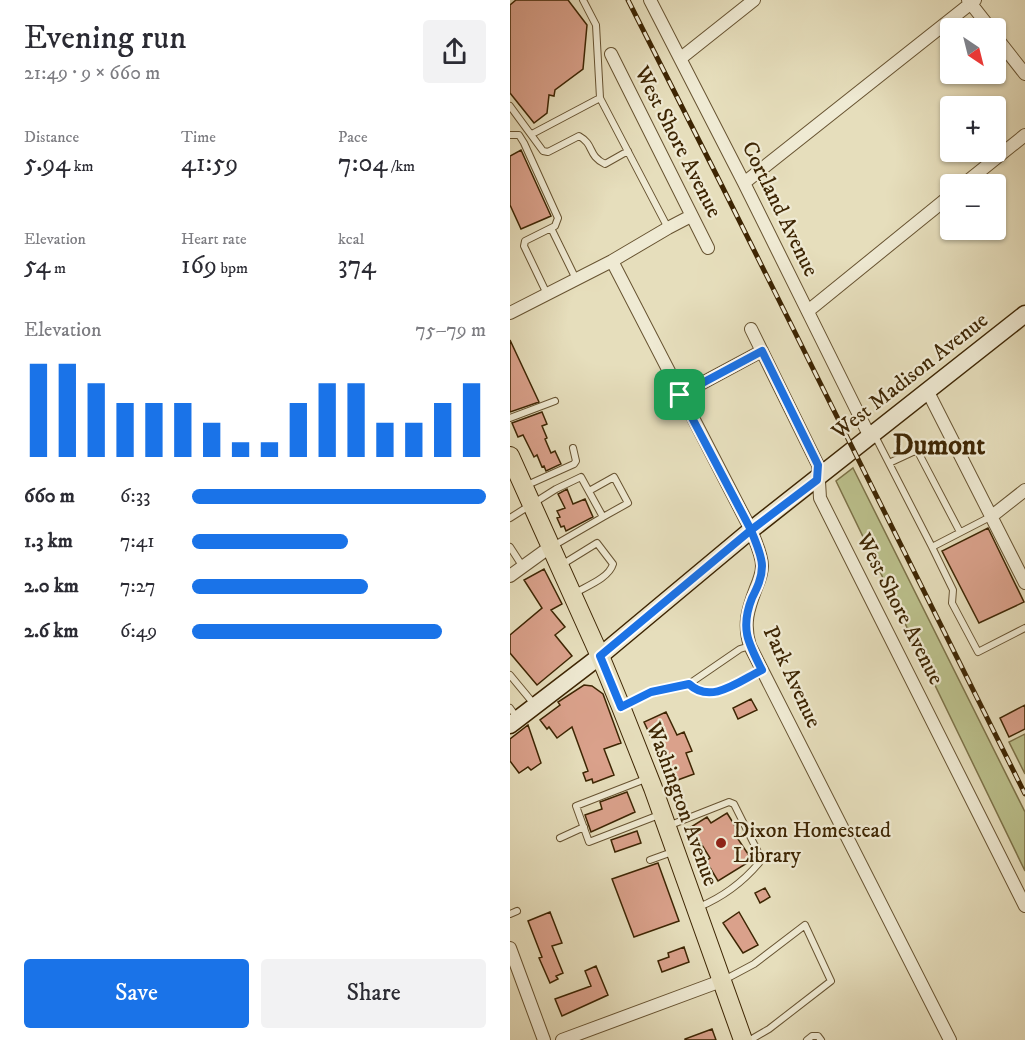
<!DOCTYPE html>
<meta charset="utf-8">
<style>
:root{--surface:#fff;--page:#f2f2f3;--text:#2b2b33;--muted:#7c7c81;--accent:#1a73e8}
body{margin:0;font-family:"IM FELL DW Pica",serif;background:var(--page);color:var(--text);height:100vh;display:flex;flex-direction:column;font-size:22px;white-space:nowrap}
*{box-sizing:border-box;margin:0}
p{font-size:20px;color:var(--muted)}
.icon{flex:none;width:33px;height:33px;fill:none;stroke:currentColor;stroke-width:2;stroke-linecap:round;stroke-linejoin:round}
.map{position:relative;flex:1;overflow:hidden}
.details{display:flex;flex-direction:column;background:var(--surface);width:510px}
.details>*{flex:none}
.needle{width:39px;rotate:145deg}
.tools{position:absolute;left:430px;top:18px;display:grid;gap:12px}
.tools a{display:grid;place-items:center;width:66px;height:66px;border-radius:6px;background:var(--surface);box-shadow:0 2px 4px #0004;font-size:30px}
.pin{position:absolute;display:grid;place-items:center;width:51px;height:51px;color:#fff;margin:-26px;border-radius:12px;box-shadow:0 3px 9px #0006}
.round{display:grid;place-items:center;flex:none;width:63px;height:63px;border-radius:6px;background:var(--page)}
.overview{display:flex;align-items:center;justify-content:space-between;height:102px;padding:0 24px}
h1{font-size:33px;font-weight:600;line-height:45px}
.stats{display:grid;grid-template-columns:repeat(3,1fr);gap:9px;height:102px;padding:6px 24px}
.stats div{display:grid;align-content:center}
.stats b{font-size:26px;font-weight:600}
.stats small{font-size:16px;font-weight:400}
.stats p{font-size:16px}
.chart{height:168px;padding:12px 24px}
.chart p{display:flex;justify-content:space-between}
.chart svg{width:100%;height:108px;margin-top:6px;stroke:var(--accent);stroke-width:6}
.button{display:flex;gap:12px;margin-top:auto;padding:12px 24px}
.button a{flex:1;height:69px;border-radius:6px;background:var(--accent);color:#fff;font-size:24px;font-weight:600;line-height:69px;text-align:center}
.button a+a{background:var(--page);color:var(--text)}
ul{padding:0 24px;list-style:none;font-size:20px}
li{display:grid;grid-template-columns:96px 72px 1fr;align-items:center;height:45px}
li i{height:15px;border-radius:8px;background:var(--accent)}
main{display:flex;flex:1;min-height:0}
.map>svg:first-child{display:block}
.green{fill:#bbc08c;stroke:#7c7248;stroke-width:1.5}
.building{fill:#daa18b;stroke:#3d2503;stroke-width:1.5}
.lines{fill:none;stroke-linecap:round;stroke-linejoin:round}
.service-casing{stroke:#675331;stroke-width:8}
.minor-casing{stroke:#675331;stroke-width:14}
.secondary-casing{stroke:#3d2503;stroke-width:19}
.primary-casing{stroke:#3d2503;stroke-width:20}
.service{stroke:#efead3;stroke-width:6}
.minor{stroke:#efead3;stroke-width:12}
.secondary{stroke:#efead3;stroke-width:16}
.primary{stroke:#e6debc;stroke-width:18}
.rail-casing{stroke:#3d2503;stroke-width:5}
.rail{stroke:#efead3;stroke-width:3;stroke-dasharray:9;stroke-linecap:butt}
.route-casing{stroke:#fff;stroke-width:12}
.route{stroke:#1a73e8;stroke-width:8}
.poi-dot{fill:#8f2418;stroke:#efead3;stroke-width:2}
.labels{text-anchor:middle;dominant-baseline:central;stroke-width:4.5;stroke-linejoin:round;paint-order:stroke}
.street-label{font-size:22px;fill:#3d2503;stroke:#efead3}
.poi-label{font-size:22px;fill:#3d2503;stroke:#efead3;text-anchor:start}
.district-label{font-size:28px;font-weight:bold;fill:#3d2503;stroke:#efead3}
</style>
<main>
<section class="details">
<div class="overview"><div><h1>Evening run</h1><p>21:49 · 9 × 660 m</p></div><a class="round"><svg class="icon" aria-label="share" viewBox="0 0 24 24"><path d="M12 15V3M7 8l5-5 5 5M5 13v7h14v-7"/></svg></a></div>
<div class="stats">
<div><p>Distance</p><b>5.94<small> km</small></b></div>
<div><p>Time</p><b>41:59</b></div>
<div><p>Pace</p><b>7:04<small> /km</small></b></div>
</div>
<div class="stats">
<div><p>Elevation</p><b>54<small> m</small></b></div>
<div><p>Heart rate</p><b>169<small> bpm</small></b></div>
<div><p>kcal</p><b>374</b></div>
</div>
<div class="chart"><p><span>Elevation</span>75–79 m</p>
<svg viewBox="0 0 160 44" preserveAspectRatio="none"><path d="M5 44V6M15 44V6M25 44V14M35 44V22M45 44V22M55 44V22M65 44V30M75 44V38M85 44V38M95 44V22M105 44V14M115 44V14M125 44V30M135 44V30M145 44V22M155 44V14"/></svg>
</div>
<ul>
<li><b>660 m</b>6:33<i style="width:100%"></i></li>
<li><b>1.3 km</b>7:41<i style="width:53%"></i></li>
<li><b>2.0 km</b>7:27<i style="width:60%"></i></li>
<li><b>2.6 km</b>6:49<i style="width:85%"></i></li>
</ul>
<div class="button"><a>Save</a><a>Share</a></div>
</section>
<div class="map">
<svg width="515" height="1040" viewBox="0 0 515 1040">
<rect width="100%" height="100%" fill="#e6debc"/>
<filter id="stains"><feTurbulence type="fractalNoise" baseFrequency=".00333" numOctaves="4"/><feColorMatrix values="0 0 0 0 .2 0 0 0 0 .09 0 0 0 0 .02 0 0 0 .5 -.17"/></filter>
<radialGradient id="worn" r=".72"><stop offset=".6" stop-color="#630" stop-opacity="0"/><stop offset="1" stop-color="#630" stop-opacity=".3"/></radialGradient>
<path class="green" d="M343 468 515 812V871L326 481Z
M515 734V774L499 742Z"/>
<path class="building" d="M6 0H58L77 25 73 69 45 90 44 96 39 95 37 113 24 123 0 93V5Z
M11 150 41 216 11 229 0 205V156Z
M0 340 29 402 0 412Z
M32 412 37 424 32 426 37 438 35 439 41 453 45 451 51 464 36 471 34 466 32 467 27 455 24 457 13 435 8 437 2 423Z
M57 489 63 504 75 499 83 517 56 531 54 526 51 527 47 518 50 517 47 511 55 508 48 494Z
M478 528 514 602 469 623 432 551Z
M34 569 52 604 41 610 55 627 45 635 62 656 27 685 0 653V635L32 608 14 580Z
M74 685 82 686 93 694 111 743 94 749 104 775 83 783 82 779 76 781 73 773 78 771 62 727 47 738 39 727 37 729 30 720 50 705 48 702Z
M241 699 247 710 228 719 223 708Z
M515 705V729L499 737 490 718Z
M156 712 167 735 174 732 182 751 176 753 184 774 165 781 146 732 140 735 134 722Z
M18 725 31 763 21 770 18 767 9 773 0 761V739Z
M117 792 125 812 81 832 75 815 92 809 90 802Z
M217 813 230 834 226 836 242 860 208 881 196 861 200 858 181 827 197 817 201 823Z
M127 831 131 843 105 852 101 840Z
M148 863 169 921 124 937 102 879Z
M255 888 260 897 250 903 245 893Z
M40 912 52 943 42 946 53 973 46 976 48 979 40 983 29 958 32 957 18 921Z
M229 912 248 945 233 953 213 923Z
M174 947 179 962 152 972 148 961 159 957 158 953Z
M86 966 98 995 52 1016 45 999 81 986 75 971Z
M202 1029 206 1040H175V1039Z"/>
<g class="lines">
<defs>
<path id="service" d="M73 0 86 25 90 98
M0 106 33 151 38 152 69 136C85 145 77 155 95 164L118 151
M22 134 90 98 158 228
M0 135H9L14 143 48 218 45 226 15 241 14 246 37 294
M41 228 66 279
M0 418 45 401
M364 434 422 547 482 516
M379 463 407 450 450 532
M15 486 64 464 66 461 63 448
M79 491 104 477 118 503 93 517
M0 518 46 489 71 477 93 517 43 546
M0 547 13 567
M422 547 443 590 442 603 468 652 515 628
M53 564 87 543 103 564C99 578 77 586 65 593
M0 675 24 704
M179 684C201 705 229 681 251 670
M112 706 141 692 179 684 230 649 240 646
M0 708 8 719
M138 778 66 806 79 842 149 815
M158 826 219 802 224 804 249 854V863C232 883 213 897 189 907
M50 838 74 827
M140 860 165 851
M0 914 7 911
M214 980 244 964 295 925 321 981 259 1029 240 1040
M297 1040 302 1036H308L311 1040"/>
<path id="minor" d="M140 0 234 183 360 437
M458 0 480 28
M486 37 515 74
M101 54 198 248
M171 58 244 0
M234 183 465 0
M454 184 515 135
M102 261 241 530C245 541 252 554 252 566 252 574 249 581 246 588 238 609 233 624 240 646L440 1040
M298 311 441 195
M0 313 102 261 158 228 181 216
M241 329 308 465 310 498 515 906
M418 392 515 583
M170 395 252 351
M482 516 515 490
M0 576 40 547
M0 948 34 1040
M52 1040 211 981"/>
<path id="secondary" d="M0 725 90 656 241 530 515 314"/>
<path id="primary" d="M0 456 90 656 111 707 143 788 233 1040"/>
</defs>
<use href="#service" class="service-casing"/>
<use href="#minor" class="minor-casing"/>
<use href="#secondary" class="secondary-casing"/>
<use href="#primary" class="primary-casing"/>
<use href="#service" class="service"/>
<use href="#minor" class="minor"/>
<use href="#secondary" class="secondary"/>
<use href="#primary" class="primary"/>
<defs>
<path id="rail" d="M118 0 212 186 515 794"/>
</defs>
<use href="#rail" class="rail-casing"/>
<use href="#rail" class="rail"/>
</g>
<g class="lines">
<defs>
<path id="route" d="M170 395 241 530 90 656 111 707 141 692 179 684C201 705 229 681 252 670 238 643 230 628 242 598 247 588 252 578 252 566 252 555 245 541 241 530L307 480 308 465 252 351 170 395"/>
</defs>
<use href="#route" class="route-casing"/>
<use href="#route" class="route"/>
</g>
<circle class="poi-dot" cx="211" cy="843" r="6"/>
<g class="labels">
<g class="street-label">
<text transform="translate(168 142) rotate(63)">West Shore Avenue</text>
<text transform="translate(270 209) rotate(64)">Cortland Avenue</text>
<text transform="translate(400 376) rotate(-38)">West Madison Avenue</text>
<text transform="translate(390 609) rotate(63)">West Shore Avenue</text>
<text transform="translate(282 677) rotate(65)">Park Avenue</text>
<text transform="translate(172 804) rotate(70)">Washington Avenue</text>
</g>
<g class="poi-label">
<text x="223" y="830">Dixon Homestead<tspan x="223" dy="25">Library</tspan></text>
</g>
<g class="district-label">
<text x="429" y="445">Dumont</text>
</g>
</g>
<rect width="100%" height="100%" filter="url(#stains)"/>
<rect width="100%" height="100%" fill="url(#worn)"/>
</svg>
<div class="tools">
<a><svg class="needle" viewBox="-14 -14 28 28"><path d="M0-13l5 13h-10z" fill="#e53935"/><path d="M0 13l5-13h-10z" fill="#7c7c81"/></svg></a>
<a>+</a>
<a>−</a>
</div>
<div class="pin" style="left:170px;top:395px;background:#1e9e55"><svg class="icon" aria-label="arrive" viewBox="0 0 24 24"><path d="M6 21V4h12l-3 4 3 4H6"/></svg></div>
</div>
</main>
